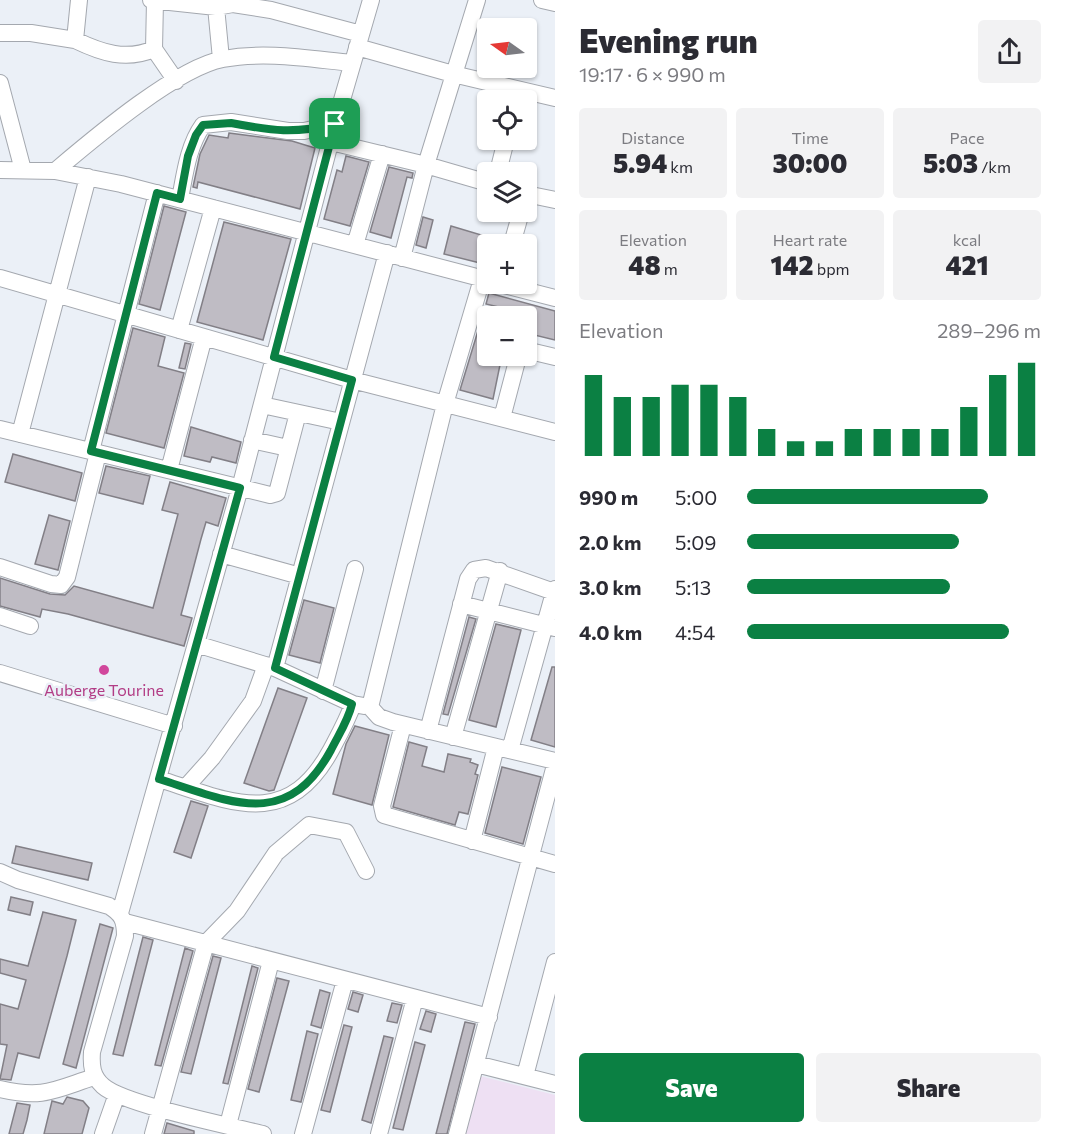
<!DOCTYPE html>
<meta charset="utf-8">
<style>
:root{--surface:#fff;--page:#f2f2f3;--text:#2b2b33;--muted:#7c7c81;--accent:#0b8043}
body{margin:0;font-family:Commissioner,sans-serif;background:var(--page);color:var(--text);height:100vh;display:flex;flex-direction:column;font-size:22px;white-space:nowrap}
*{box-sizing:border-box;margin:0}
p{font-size:20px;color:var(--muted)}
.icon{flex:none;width:33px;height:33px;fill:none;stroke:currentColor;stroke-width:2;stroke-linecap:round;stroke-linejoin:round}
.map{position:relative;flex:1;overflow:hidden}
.drawer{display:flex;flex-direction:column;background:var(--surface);width:510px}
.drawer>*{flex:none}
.needle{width:39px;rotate:284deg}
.buttons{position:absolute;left:477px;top:18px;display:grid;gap:12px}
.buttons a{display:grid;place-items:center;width:60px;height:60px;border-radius:6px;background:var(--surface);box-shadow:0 2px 4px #0004;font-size:30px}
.pin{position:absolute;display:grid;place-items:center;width:51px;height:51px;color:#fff;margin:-26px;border-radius:12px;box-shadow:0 3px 9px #0006}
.round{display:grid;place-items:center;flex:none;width:63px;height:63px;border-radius:6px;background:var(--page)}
.headline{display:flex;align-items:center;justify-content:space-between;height:102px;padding:0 24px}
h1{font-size:33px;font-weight:800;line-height:45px}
.stats{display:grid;grid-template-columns:repeat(3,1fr);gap:9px;height:102px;padding:6px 24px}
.stats div{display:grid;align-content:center;border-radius:6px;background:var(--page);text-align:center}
.stats b{font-size:26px;font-weight:800}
.stats small{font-size:16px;font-weight:400}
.stats p{font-size:16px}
.chart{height:168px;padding:12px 24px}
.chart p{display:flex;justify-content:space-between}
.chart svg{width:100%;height:108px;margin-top:6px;stroke:var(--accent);stroke-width:6}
.action{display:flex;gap:12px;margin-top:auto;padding:12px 24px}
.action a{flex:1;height:69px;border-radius:6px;background:var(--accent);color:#fff;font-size:24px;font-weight:800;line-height:69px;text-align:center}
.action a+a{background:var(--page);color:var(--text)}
ul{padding:0 24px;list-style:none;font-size:20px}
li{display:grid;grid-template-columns:96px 72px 1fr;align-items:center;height:45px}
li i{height:15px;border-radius:8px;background:var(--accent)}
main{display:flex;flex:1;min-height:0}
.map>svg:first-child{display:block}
.education{fill:#eee0f3}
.building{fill:#bfbcc4;stroke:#827f86;stroke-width:1.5}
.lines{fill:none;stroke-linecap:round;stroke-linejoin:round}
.minor-casing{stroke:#a4a8af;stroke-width:18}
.minor{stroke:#fff;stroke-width:16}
.route-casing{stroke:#fff;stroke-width:12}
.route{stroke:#0b8043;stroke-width:8}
.hotel-dot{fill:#d1479c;stroke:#ebf0f7;stroke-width:2}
.labels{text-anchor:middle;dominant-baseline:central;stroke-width:5;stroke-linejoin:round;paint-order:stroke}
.hotel-label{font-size:16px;fill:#b23c85;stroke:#ebf0f7}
</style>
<main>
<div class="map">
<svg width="555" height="1134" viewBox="0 0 555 1134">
<rect width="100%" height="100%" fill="#ebf0f7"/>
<path class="education" d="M480 1076 555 1095V1134H465Z"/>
<path class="building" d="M229 133 292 141 315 148 300 209 198 182 197 188 193 187 200 154 209 135 228 138Z
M346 156 369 162 350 226 324 219 337 170 342 172Z
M389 167 413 173 412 178 407 177 391 238 370 232Z
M164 206 186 212 160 310 139 304Z
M423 217 433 220 426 248 416 245Z
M224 222 291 239 263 340 197 322Z
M451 226 488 237V265L444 254Z
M489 293 555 311V340L526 333V316H519L520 312 486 304Z
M484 311H488V356L501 360 493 399 460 390Z
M133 328 165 337 158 366 184 373 164 448 106 433Z
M185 343 191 344 185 369 179 368Z
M191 427 241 442 236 463 212 457 210 462 184 456Z
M13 454 82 473 75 501 5 482Z
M106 466 150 476 143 504 99 493Z
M170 482 226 498 218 526 206 522 201 539 181 615 192 618 184 646 68 614 42 609 40 617 0 606V578L50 594 65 595 74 586 153 608 178 514 162 510Z
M49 515 70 521 58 570 35 564Z
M304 600 334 608 320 663 289 655Z
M469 617 476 619 448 715 443 714Z
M496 624 521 630 496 727 469 720Z
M552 667H555V747L531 740Z
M278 688 307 698 274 790 269 791 244 783Z
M355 726 389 735 372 805 333 794 346 744Z
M409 742 427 747 422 766 444 772 448 754 471 759 470 762 478 765 475 774 478 775 468 814 459 812 455 825 393 807Z
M502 767 541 777 523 844 485 833Z
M191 801 208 806 191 858 174 852Z
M16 846 92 863 88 880 12 863Z
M11 897 33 902 30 915 8 910Z
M43 912 76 920 67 956 39 1058 18 1053 11 1080 0 1079 7 1045 0 1044V1004L18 1009 26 980 0 973V959L28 966Z
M100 924 113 928 76 1068 63 1064Z
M143 937 153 940 123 1056 113 1054Z
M185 948 193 951 161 1066 155 1065Z
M213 956 221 958 191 1074 181 1072Z
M252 966 258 968 228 1084 223 1083Z
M277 978 289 981 259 1092 248 1089Z
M320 990 330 993 321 1028 311 1025Z
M353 992 363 995 358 1012 348 1009Z
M392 1003 402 1005 397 1023 387 1021Z
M426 1011 436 1014 431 1032 420 1029Z
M465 1022 475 1024 447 1134H436Z
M344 1025 352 1027 330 1112 321 1110Z
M307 1031 318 1034 301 1102 291 1100Z
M384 1036 393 1038 371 1123 362 1120Z
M415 1042 425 1045 403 1130 393 1128Z
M67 1097 83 1101 89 1108 82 1134H44L52 1101 63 1104Z
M17 1103 30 1105 27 1120 23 1134H9Z
M167 1123 194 1131V1134H164Z"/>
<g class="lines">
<defs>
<path id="minor" d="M151 0 216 7 233 4 271 10 361 34
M542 0 555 3
M216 7 221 59
M0 33H31L75 40 79 0
M75 40C102 53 126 61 154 49L176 81
M357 47 453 74 555 98
M154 49 155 1
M0 83 23 170
M331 142 426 165 488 183
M0 170 55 171 121 184 488 280
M55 171C93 139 176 68 223 59 265 51 310 59 352 63
M498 172 506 140
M526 194 555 200
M180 199C185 173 188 146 203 125L231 122 288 131H304L335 124
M512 244 521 212
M355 245 382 154
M402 258 426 165 477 0
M0 278 352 380 555 432
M482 279 445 404 370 707 379 717 393 722 555 761
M500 284 555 298
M179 330 213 208
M526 353 534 352 555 357
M262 405 341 422
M502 418 517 361 521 356
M0 429 270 495 277 493 298 413
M20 434 88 177
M252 440 288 448
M91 451 157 193
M169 470 204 337
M221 554 300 576
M0 567 51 584 61 585 67 577 98 453
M461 604 555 628
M0 616 30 626
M196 644 275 668 353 704 364 706
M275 668 387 253
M0 673 174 726
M323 691 355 569
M403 725 382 806 384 815 555 864
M428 731 468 579 474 570 486 568 554 592
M453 737 500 571
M510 750 555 589
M159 779C231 802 287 831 331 750 339 735 347 721 353 704
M186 787 212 758 253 701 266 665
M472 841 496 747
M0 872 18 880 109 906C122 914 125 920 125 936L92 1052C91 1066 92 1076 103 1086 123 1104 230 1126 263 1134
M120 913 240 488 335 124 371 0
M125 922 489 1017
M476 1064 555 1084
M525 1076 555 962
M0 1089C43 1099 54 1090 94 1077
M228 1125 271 961
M103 1134 117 1094
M153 1134 206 943 237 911 276 853 309 825 346 832 366 871
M303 1134 345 980
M379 1134 415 998
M457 1134 555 765"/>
</defs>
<use href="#minor" class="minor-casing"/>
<use href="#minor" class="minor"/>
</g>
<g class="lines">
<defs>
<path id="route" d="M231 123C273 131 294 134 335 124L274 357 352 380 275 668 352 704C348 721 339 734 331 750 287 831 231 802 159 779L240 488 91 451 157 193 180 199 188 156 196 135 203 125Z"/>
</defs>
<use href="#route" class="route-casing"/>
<use href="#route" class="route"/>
</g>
<circle class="hotel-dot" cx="104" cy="670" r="6"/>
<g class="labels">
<g class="hotel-label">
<text x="104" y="689">Auberge Tourine</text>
</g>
</g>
</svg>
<div class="buttons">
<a><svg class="needle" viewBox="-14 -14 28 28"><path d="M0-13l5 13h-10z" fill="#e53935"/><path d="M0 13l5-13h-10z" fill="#7c7c81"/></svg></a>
<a><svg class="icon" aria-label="locate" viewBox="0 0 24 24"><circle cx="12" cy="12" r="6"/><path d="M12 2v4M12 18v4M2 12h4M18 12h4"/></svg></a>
<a><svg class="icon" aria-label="layers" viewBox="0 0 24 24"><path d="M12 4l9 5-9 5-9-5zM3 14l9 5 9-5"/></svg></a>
<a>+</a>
<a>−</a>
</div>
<div class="pin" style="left:335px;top:124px;background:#1e9e55"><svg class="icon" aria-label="arrive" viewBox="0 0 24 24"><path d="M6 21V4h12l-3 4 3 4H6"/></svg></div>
</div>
<section class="drawer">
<div class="headline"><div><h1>Evening run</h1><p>19:17 · 6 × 990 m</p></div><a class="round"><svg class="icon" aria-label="share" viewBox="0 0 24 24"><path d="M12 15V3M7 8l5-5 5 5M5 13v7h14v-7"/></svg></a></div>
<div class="stats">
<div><p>Distance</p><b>5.94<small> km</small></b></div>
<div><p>Time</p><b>30:00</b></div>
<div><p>Pace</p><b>5:03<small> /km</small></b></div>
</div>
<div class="stats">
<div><p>Elevation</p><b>48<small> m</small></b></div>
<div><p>Heart rate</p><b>142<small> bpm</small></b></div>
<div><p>kcal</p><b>421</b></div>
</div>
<div class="chart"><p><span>Elevation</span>289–296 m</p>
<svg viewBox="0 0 160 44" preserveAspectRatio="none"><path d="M5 44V11M15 44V20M25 44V20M35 44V15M45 44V15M55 44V20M65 44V33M75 44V38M85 44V38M95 44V33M105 44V33M115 44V33M125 44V33M135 44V24M145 44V11M155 44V6"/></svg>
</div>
<ul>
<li><b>990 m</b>5:00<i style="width:82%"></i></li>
<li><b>2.0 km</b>5:09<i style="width:72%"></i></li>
<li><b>3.0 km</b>5:13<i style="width:69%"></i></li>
<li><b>4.0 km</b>4:54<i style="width:89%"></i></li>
</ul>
<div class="action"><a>Save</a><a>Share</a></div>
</section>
</main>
